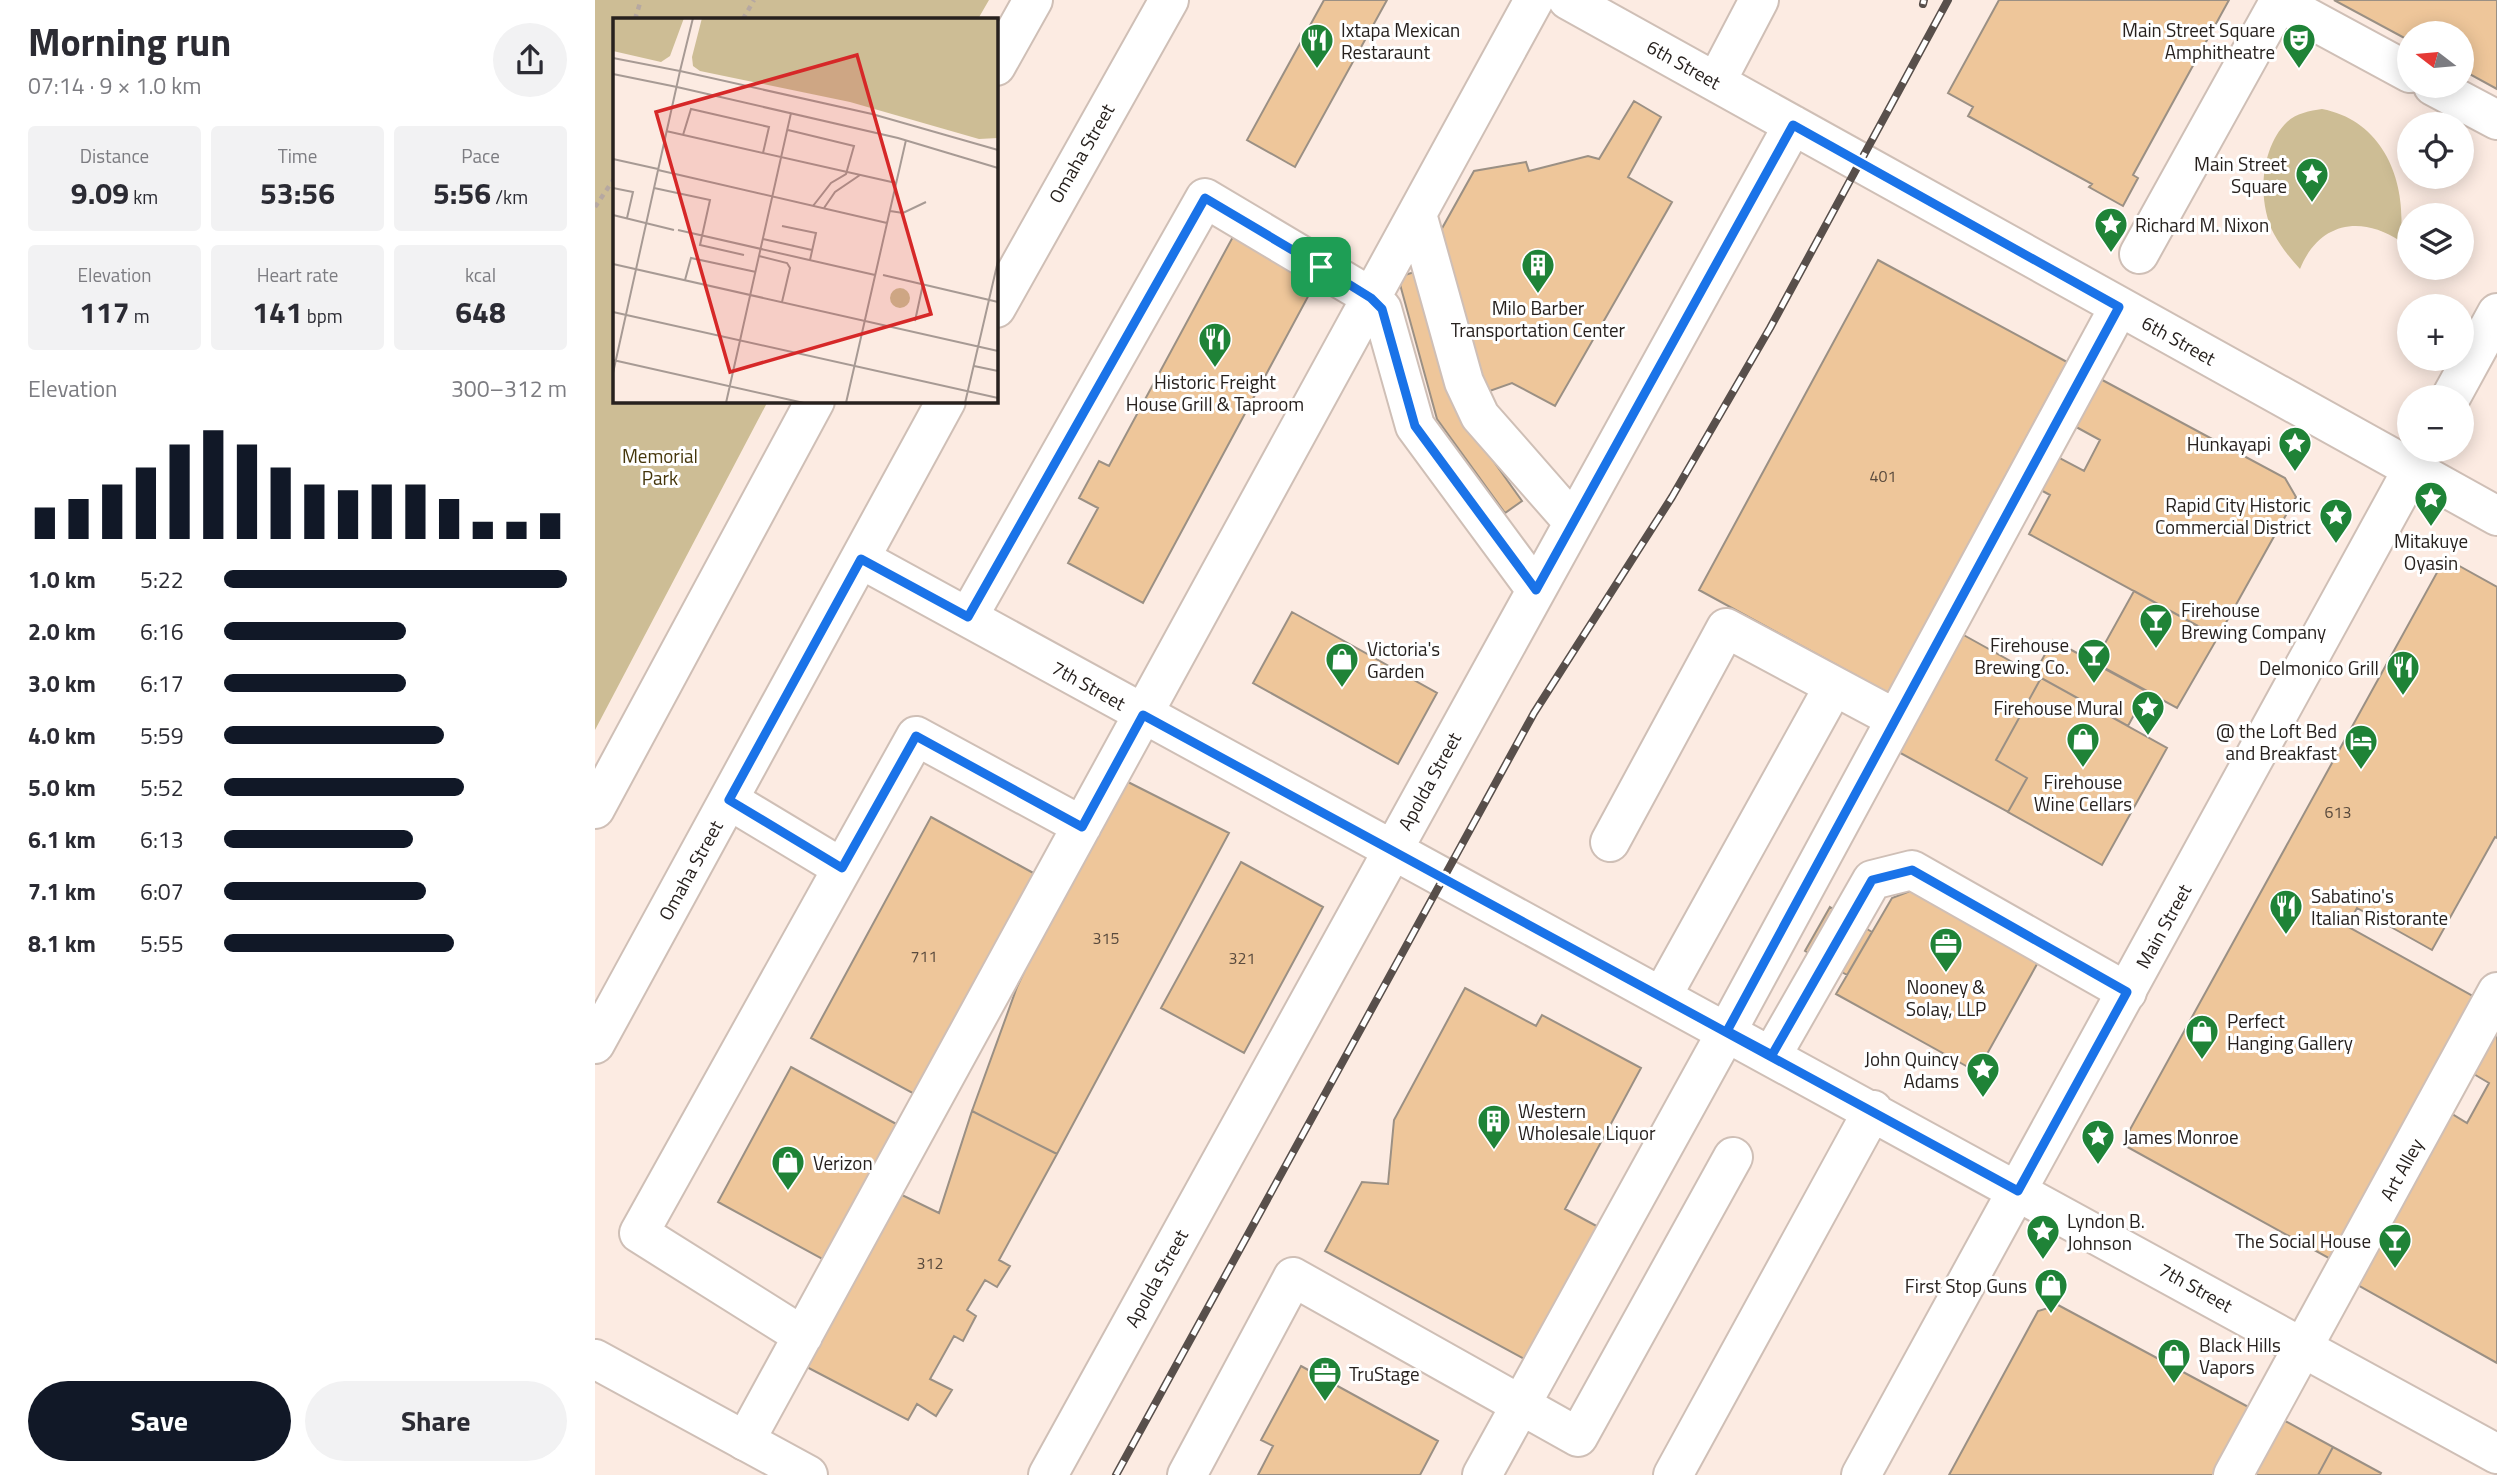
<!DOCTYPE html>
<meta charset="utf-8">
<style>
:root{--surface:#fff;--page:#f2f2f3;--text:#2b2b33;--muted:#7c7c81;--accent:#111827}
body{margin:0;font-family:"Titillium Web",sans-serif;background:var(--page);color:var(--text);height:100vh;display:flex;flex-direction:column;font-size:26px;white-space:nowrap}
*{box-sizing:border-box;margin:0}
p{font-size:23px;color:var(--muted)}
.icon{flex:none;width:38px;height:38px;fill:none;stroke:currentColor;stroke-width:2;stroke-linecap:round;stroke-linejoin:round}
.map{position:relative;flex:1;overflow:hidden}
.panel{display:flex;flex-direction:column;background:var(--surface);width:595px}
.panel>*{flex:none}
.needle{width:46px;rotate:286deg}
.controls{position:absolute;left:1802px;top:21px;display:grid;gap:14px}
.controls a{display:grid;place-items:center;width:77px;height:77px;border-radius:50%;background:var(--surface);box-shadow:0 4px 18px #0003;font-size:35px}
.pin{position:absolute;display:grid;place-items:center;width:60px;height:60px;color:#fff;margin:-30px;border-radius:14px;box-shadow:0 4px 10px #0006}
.round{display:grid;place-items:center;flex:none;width:74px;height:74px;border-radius:37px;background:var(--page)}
.headline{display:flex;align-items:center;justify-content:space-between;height:119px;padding:0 28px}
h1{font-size:38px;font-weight:700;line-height:52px}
.stats{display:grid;grid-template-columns:repeat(3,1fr);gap:10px;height:119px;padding:7px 28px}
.stats div{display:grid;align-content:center;border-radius:7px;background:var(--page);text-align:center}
.stats b{font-size:30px;font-weight:700}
.stats small{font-size:19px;font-weight:400}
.stats p{font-size:19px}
.chart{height:196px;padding:14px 28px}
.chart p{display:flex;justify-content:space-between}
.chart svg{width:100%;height:126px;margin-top:7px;stroke:var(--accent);stroke-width:6}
.primary-button{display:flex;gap:14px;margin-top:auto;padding:14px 28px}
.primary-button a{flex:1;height:80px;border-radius:42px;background:var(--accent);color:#fff;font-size:28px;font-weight:700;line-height:80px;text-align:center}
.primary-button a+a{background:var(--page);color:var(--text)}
ul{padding:0 28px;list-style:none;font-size:23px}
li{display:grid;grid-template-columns:112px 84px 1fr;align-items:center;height:52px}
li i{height:18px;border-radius:9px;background:var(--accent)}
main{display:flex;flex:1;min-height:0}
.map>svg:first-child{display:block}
.green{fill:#cdbd95}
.building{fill:#eec69a;stroke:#9b9084;stroke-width:2}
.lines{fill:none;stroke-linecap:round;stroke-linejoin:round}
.minor-casing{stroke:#cfbfb6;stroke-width:42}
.major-casing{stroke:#cfbfb6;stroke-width:42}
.highway-casing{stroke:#cfbfb6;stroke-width:42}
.path{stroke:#b6a8a1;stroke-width:4.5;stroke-dasharray:5 5;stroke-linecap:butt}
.minor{stroke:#fff;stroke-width:38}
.major{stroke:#fff;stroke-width:38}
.highway{stroke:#fff;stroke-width:38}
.rail-casing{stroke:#584f4b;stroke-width:8}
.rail{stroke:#fff;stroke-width:5;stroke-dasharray:16;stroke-linecap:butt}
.route-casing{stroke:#fff;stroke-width:14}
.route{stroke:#1a73e8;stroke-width:9}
.labels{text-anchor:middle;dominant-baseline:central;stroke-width:6;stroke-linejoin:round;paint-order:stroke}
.number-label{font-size:16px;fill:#594a3d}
.poi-label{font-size:19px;fill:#27211e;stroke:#fff;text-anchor:start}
.street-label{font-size:19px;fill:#27211e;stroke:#fff}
.park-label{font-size:19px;fill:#45360b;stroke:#fff}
.inset-road{fill:none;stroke:#a79a94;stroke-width:2}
.view{fill:#d62828;fill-opacity:0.15;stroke:#d62828;stroke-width:3.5}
.inset-edge{fill:none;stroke:#27211e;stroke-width:3.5}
</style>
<main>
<section class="panel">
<div class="headline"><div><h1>Morning run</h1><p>07:14 · 9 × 1.0 km</p></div><a class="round"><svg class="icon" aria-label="share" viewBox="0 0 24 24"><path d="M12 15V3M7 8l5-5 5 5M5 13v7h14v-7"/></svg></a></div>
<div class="stats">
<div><p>Distance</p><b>9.09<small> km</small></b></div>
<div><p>Time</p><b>53:56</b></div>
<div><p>Pace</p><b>5:56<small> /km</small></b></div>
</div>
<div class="stats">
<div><p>Elevation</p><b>117<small> m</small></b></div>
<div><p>Heart rate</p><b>141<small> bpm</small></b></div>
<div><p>kcal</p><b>648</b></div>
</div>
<div class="chart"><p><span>Elevation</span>300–312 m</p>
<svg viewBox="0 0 160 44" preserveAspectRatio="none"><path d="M5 44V33M15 44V30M25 44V25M35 44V19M45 44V11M55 44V6M65 44V11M75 44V19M85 44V25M95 44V27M105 44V25M115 44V25M125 44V30M135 44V38M145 44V38M155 44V35"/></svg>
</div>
<ul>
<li><b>1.0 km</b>5:22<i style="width:100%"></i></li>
<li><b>2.0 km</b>6:16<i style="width:53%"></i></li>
<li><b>3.0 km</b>6:17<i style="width:53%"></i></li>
<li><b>4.0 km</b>5:59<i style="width:64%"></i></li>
<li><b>5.0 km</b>5:52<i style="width:70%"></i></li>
<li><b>6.1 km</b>6:13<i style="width:55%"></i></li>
<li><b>7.1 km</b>6:07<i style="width:59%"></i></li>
<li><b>8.1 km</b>5:55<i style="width:67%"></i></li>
</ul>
<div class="primary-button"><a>Save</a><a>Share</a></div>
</section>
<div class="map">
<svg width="1902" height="1475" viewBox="0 0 1902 1475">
<rect width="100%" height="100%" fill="#fcebe2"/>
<path class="green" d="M0 0H394L383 19H19V401H173L0 730Z
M1727 109C1790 121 1813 184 1805 241 1766 215 1724 222 1705 269 1695 258 1686 247 1679 234 1662 202 1665 148 1692 122 1701 113 1715 111 1727 109Z"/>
<path class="building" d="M729 0H792L700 167 652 140Z
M1404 0H1634L1538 175 1543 178 1528 206 1494 187 1497 184 1373 116 1378 107 1353 93Z
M1739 0H1902V89L1867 70V33H1815V41Z
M1039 101 1066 117 1033 177 1077 202 960 406 917 383 889 393 845 232 879 171 931 162 934 171 993 156 1004 159Z
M640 233 723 278 548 603 473 563 503 508 484 498 504 461 514 466Z
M1283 260 1472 362 1293 693 1104 590Z
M823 271 862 410 927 501 910 513 842 419 803 277Z
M1498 375 1690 478 1701 497 1623 637 1434 534 1455 495 1442 488 1459 455 1489 471 1505 440 1472 422Z
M1850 558 1902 587V838L1900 837 1837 950 1762 908 1752 926 1883 999 1739 1261 1527 1144Z
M1539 591 1623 637 1582 708 1499 663Z
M697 612 842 693 803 764 658 683Z
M1365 633 1446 678 1401 760 1432 778 1413 812 1300 750Z
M1458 640 1552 691 1533 726 1439 674Z
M1446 678 1572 748 1507 865 1413 812 1432 778 1401 760Z
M529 780 634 833 462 1154 377 1111 422 987 468 889Z
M336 817 442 875 323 1096 216 1038Z
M646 862 728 907 649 1053 566 1008Z
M1323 888 1446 957 1382 1072 1241 994 1297 898Z
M1235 907 1277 932 1252 975 1210 951Z
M870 988 941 1026 947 1015 1046 1068 970 1209 1007 1229 935 1362 730 1251 767 1182 793 1184 799 1120Z
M1902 1032V1363L1761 1284 1857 1114 1872 1123 1894 1083 1877 1073Z
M196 1067 305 1126 231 1261 123 1202Z
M377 1111 462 1154 404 1260 415 1266 402 1287 390 1280 372 1310 381 1316 368 1341 359 1336 335 1379 357 1390 341 1416 322 1404 313 1420 206 1364 301 1192 344 1213Z
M1463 1305 1659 1410 1624 1475H1354L1443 1311Z
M706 1366 843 1441 825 1475H663L678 1446 666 1440Z
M1681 1416 1738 1447 1723 1475H1649Z
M1738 1447 1786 1473 1785 1475H1723Z"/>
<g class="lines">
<defs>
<path id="minor" d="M973 0 1902 516
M1684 2 1815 73
M1121 82 1164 0
M1838 86 1902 120
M822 214 869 382 885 416 978 522
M1544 254 1685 0
M266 559 1902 1454
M373 617 610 198 776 297 787 309 820 426 941 590
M134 800 247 868
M1015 842 1131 628 1301 719
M1067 996 1239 686
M1177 1055 1277 880 1317 870 1532 992
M208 1336 44 1233 321 736 487 826
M150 1441 939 0
M453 1475 1198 125
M592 1475 698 1277 983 1437 1138 1157
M887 1475 1132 1031 1524 307
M1078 1475 1278 1110
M1638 1475 1902 992"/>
<path id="major" d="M401 66 438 0
M401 308 574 0
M1856 397 1902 313
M0 809 220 401
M0 1044 351 401
M1266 1475 1828 450"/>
<path id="highway" d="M0 1359 213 1475"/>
</defs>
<use href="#minor" class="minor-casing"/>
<use href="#major" class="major-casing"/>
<use href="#highway" class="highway-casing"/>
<path class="path" d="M40 19 46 0
M148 19 159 0
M0 207 19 179"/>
<use href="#minor" class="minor"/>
<use href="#major" class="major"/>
<use href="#highway" class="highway"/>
<defs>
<path id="rail" d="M1328 4 1329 0
M521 1475 939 713 1077 497 1175 328 1353 0"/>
</defs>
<use href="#rail" class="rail-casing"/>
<use href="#rail" class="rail"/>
</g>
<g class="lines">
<defs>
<path id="route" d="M726 267 610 198 373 617 266 559 134 800 247 868 321 736 487 827 548 715 1423 1191 1532 992 1317 870 1277 880 1177 1055 1132 1031 1524 307 1198 125 941 590 820 426 787 309 776 298 726 267"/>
</defs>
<use href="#route" class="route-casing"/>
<use href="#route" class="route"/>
</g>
<defs>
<symbol id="restaurant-pin" viewBox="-11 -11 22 30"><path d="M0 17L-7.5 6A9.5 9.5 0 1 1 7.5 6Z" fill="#1f8337" stroke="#fff"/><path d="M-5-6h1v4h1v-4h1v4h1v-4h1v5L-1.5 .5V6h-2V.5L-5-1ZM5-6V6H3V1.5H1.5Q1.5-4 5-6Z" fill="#fff"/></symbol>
<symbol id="theatre-pin" viewBox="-11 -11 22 30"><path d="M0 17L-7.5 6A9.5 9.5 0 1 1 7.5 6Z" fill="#1f8337" stroke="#fff"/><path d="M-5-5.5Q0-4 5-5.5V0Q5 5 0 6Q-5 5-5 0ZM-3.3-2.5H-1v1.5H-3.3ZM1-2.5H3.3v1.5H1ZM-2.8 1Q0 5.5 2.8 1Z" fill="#fff"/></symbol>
<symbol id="sight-pin" viewBox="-11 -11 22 30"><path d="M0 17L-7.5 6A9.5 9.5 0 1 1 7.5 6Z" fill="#1f8337" stroke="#fff"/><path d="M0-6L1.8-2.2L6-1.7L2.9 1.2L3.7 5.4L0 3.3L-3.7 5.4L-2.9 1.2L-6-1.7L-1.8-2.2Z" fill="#fff"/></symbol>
<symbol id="building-pin" viewBox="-11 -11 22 30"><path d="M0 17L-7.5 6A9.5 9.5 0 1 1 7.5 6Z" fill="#1f8337" stroke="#fff"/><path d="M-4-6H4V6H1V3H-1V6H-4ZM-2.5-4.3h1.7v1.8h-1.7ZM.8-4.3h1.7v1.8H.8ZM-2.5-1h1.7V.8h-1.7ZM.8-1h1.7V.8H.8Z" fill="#fff"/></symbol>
<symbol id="bar-pin" viewBox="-11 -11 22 30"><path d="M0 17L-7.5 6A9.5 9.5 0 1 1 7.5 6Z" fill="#1f8337" stroke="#fff"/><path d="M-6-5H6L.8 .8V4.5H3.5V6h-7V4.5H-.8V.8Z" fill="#fff"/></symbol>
<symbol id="shop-pin" viewBox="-11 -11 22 30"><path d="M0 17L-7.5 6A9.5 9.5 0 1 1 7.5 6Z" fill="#1f8337" stroke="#fff"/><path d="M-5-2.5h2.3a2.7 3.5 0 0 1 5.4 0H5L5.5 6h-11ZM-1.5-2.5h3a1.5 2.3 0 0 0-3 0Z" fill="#fff"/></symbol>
<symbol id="hotel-pin" viewBox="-11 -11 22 30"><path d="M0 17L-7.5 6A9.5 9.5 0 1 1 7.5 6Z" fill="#1f8337" stroke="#fff"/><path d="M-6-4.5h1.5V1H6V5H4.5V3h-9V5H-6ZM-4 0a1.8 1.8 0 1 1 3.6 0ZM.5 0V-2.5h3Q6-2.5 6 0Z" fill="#fff"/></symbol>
<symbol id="office-pin" viewBox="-11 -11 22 30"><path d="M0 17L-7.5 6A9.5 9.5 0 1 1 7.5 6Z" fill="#1f8337" stroke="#fff"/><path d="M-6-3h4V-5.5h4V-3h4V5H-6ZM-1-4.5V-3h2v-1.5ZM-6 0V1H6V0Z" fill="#fff"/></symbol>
</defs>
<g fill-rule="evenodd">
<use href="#restaurant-pin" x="703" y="21" width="38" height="52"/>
<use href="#theatre-pin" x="1685" y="21" width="38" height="52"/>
<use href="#sight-pin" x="1698" y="155" width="38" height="52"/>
<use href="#sight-pin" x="1497" y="205" width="38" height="52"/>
<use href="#building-pin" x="924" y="246" width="38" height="52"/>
<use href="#restaurant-pin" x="601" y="320" width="38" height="52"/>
<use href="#sight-pin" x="1681" y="424" width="38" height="52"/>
<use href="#sight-pin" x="1817" y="479" width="38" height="52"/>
<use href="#sight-pin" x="1722" y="496" width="38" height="52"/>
<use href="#bar-pin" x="1542" y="601" width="38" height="52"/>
<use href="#bar-pin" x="1480" y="636" width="38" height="52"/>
<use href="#shop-pin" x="728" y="640" width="38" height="52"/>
<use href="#restaurant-pin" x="1789" y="648" width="38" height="52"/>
<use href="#sight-pin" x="1534" y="688" width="38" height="52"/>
<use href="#shop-pin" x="1469" y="720" width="38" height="52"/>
<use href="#hotel-pin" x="1747" y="722" width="38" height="52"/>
<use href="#restaurant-pin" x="1672" y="887" width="38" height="52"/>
<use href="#office-pin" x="1332" y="925" width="38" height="52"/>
<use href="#shop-pin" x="1588" y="1012" width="38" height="52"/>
<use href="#sight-pin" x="1369" y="1050" width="38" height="52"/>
<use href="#building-pin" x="880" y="1102" width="38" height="52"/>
<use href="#sight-pin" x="1484" y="1117" width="38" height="52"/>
<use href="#shop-pin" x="174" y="1143" width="38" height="52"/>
<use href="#sight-pin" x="1429" y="1212" width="38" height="52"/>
<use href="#bar-pin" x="1781" y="1221" width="38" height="52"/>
<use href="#shop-pin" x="1437" y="1266" width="38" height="52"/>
<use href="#shop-pin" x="1560" y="1336" width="38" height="52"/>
<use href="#office-pin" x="711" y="1354" width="38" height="52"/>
</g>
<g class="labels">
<g class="number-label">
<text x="1288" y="476">401</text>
<text x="1743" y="812">613</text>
<text x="511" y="938">315</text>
<text x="329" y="956">711</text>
<text x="647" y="958">321</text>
<text x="335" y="1263">312</text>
</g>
<g class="poi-label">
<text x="746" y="29">Ixtapa Mexican<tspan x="746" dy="22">Restaraunt</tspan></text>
<text x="1680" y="29" text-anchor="end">Main Street Square<tspan x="1680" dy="22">Amphitheatre</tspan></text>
<text x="1692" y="163" text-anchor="end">Main Street<tspan x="1692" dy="22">Square</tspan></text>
<text x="1540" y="224">Richard M. Nixon</text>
<text x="943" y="307" text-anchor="middle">Milo Barber<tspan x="943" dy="22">Transportation Center</tspan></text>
<text x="620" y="381" text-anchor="middle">Historic Freight<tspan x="620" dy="22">House Grill &amp; Taproom</tspan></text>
<text x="1676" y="443" text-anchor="end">Hunkayapi</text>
<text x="1716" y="504" text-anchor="end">Rapid City Historic<tspan x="1716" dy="22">Commercial District</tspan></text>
<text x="1836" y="540" text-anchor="middle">Mitakuye<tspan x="1836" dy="22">Oyasin</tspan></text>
<text x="1586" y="609">Firehouse<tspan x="1586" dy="22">Brewing Company</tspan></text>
<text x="1474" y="644" text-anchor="end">Firehouse<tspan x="1474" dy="22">Brewing Co.</tspan></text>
<text x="772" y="648">Victoria's<tspan x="772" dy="22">Garden</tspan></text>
<text x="1784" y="667" text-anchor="end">Delmonico Grill</text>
<text x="1528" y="707" text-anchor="end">Firehouse Mural</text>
<text x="1742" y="730" text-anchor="end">@ the Loft Bed<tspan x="1742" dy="22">and Breakfast</tspan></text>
<text x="1488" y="781" text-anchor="middle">Firehouse<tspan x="1488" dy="22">Wine Cellars</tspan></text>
<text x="1716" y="895">Sabatino's<tspan x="1716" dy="22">Italian Ristorante</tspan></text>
<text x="1351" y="986" text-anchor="middle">Nooney &amp;<tspan x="1351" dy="22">Solay, LLP</tspan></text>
<text x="1632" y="1020">Perfect<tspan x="1632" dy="22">Hanging Gallery</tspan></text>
<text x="1364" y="1058" text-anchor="end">John Quincy<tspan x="1364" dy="22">Adams</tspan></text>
<text x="923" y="1110">Western<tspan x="923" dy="22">Wholesale Liquor</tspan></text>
<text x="1528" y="1136">James Monroe</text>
<text x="218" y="1162">Verizon</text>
<text x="1472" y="1220">Lyndon B.<tspan x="1472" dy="22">Johnson</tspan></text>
<text x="1776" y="1240" text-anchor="end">The Social House</text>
<text x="1432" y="1285" text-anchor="end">First Stop Guns</text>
<text x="1604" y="1344">Black Hills<tspan x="1604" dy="22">Vapors</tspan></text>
<text x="754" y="1373">TruStage</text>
</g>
<g class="street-label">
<text transform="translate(1089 64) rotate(29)">6th Street</text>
<text transform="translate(486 153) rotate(-60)">Omaha Street</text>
<text transform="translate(1584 340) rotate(29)">6th Street</text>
<text transform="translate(494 685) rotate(29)">7th Street</text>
<text transform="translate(834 781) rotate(-61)">Apolda Street</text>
<text transform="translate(95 870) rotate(-61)">Omaha Street</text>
<text transform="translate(1568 926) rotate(-61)">Main Street</text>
<text transform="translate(1806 1169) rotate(-61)">Art Alley</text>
<text transform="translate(561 1278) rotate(-61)">Apolda Street</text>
<text transform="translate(1601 1287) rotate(29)">7th Street</text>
</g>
<g class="park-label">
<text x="65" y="455">Memorial<tspan x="65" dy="22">Park</tspan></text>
</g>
</g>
<g transform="translate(18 18)">
<rect width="385" height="385" fill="#fcebe2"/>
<path d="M0 0H71L57 38 48 44 0 33ZM89 0H385V120L366 121 237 84 87 53 80 48 79 39ZM277 280a10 10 0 1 1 20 0a10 10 0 1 1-20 0Z" fill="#cdbd95"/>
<path class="inset-road" d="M80 0 67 53 259 96 385 132M0 40 67 53 0 355M0 56 64 69M64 69 285 120 385 150M175 112 241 128 233 156 218 165 200 188M53 113 283 165M70 117 78 91 156 109 150 135M0 141 45 151M45 152 274 205M0 170 20 174 14 200M41 170 97 182 87 227 131 237M211 190 222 174 247 157M277 193 290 195 313 184M0 197 61 212M169 208 203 215 197 242M65 212 262 257M150 221 199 232M146 238 174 245 177 250 169 284M0 246 385 333M270 257 385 284M72 262 78 240 143 254M0 294 385 380M302 303 310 266M0 342 191 385M361 348 385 353M113 385 178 95M233 385 293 122M352 385 385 243"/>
<path class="view" d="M244 37 318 296 117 354 43 94Z"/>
<rect width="385" height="385" class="inset-edge"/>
</g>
</svg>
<div class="controls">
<a><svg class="needle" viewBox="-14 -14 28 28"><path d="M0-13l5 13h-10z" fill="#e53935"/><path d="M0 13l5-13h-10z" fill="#7c7c81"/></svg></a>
<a><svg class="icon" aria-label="locate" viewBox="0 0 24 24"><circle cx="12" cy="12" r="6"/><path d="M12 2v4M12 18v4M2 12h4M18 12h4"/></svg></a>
<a><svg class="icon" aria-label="layers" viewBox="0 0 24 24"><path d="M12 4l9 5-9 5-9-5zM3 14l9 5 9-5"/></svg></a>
<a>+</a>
<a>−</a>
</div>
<div class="pin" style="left:726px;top:267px;background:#1e9e55"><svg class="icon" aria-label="arrive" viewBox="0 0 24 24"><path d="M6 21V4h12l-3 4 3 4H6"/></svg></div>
</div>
</main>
